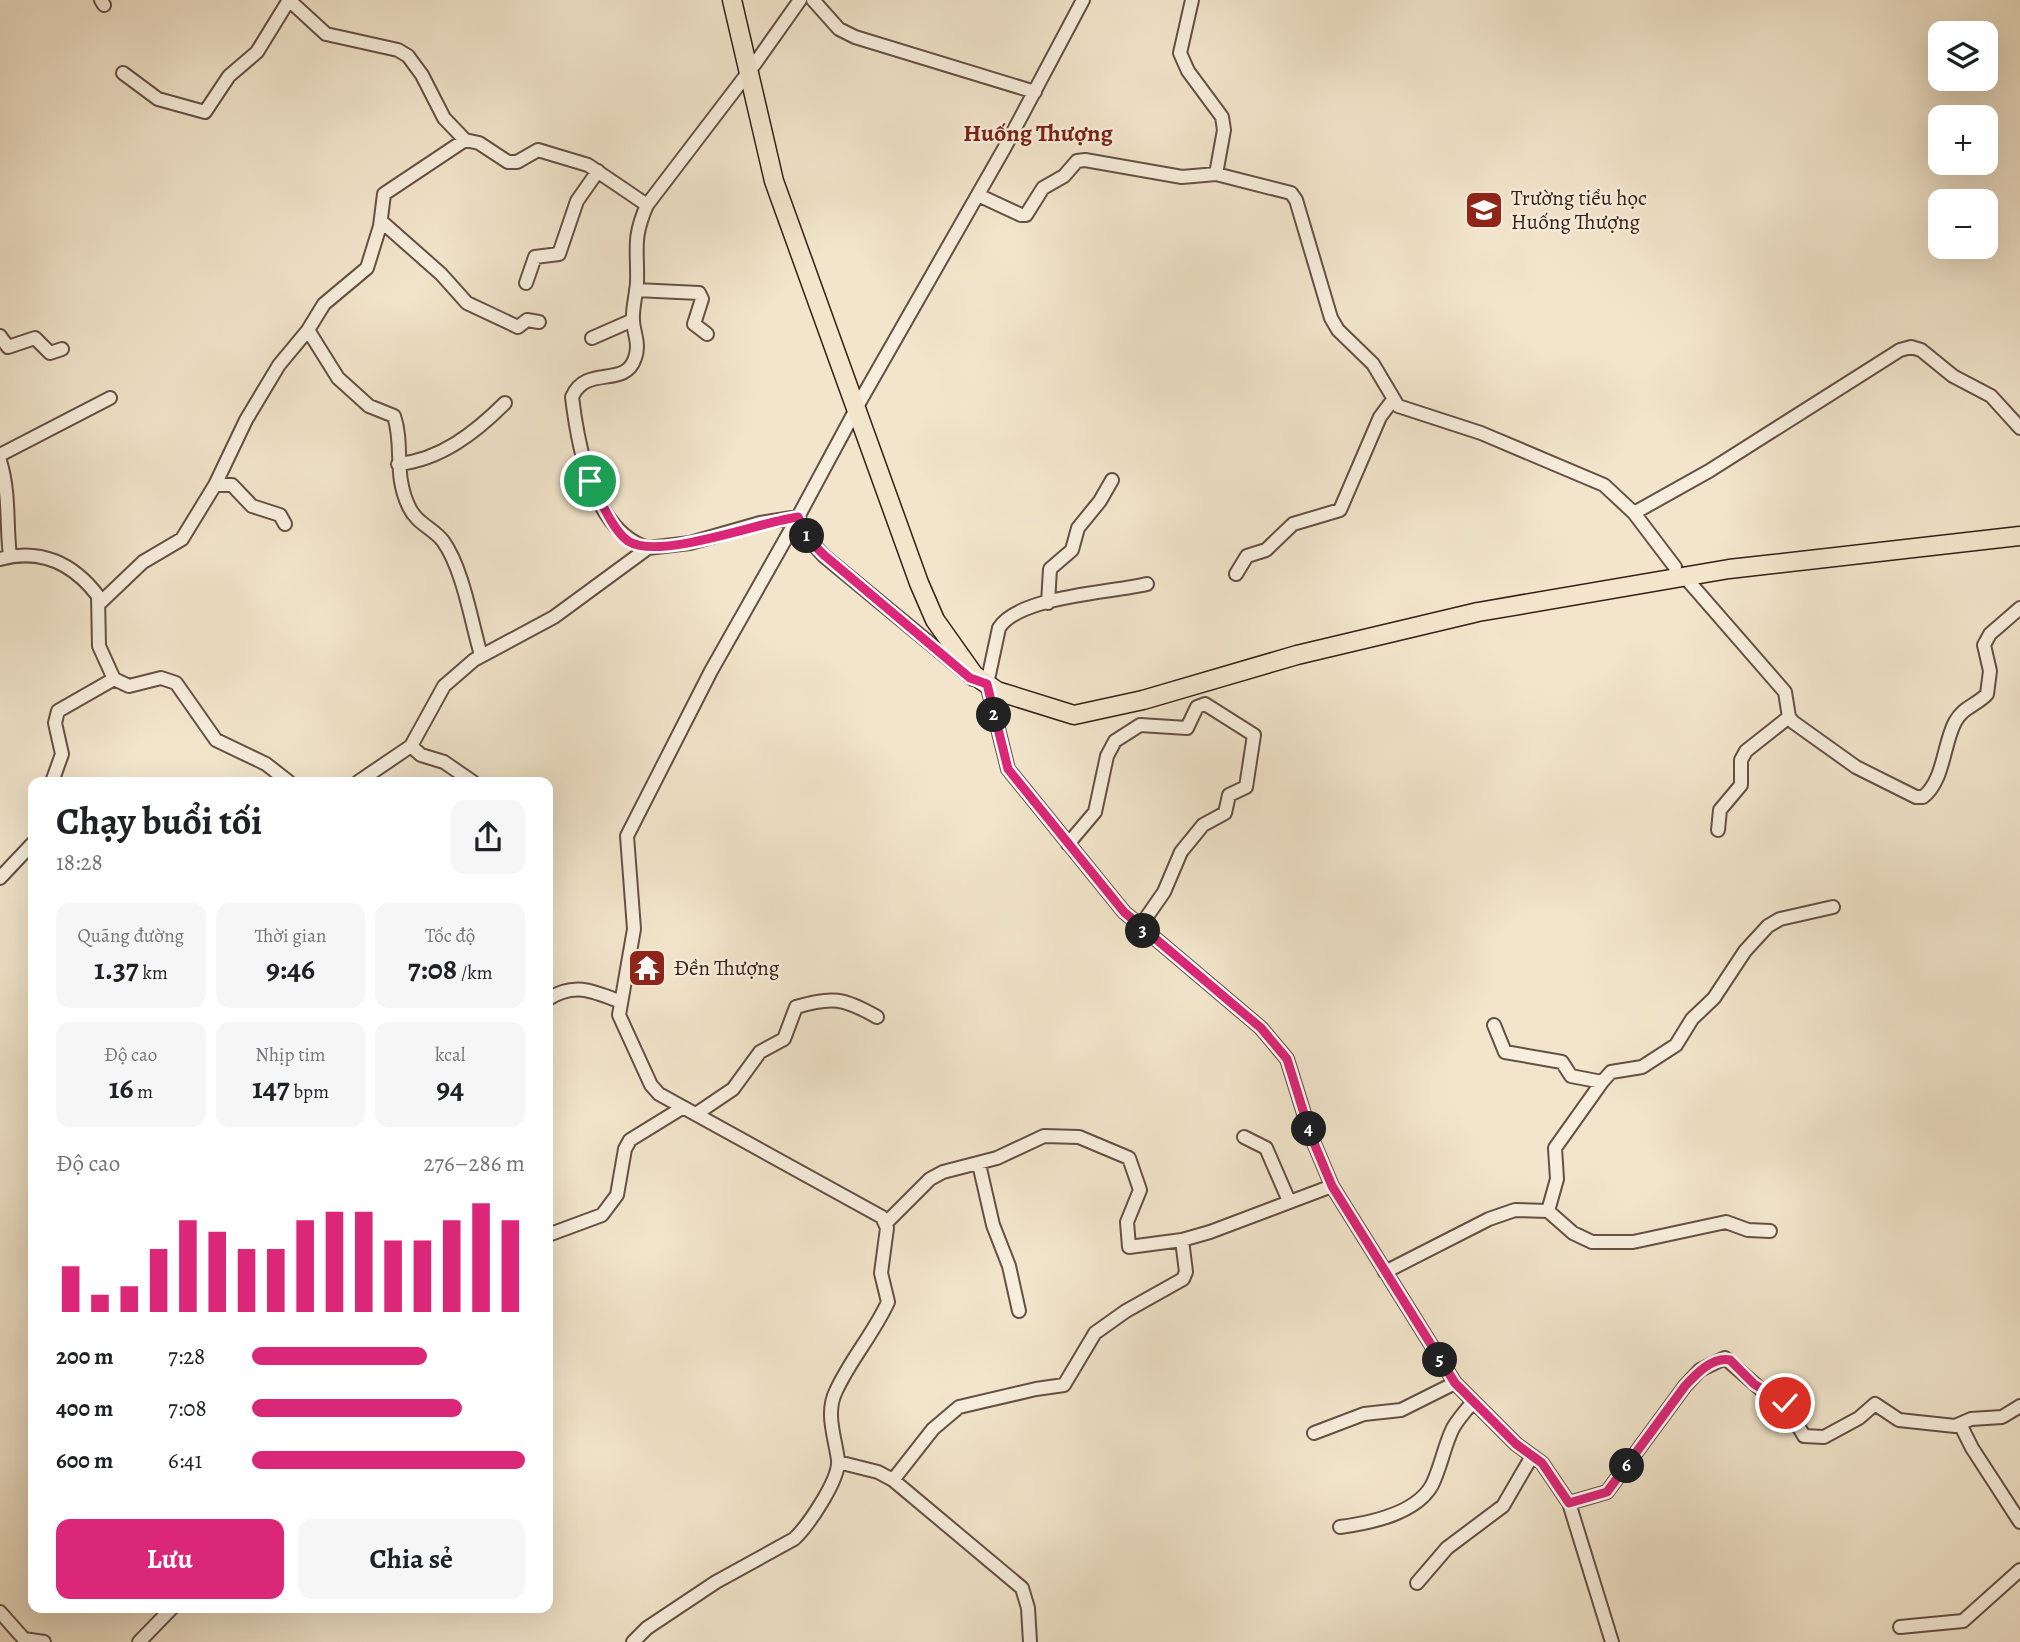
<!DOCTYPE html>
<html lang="vi">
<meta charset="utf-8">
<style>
:root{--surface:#fff;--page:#f6f6f6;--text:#202124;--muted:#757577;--accent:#db2777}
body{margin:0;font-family:Alegreya,serif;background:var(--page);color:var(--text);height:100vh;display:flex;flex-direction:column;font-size:26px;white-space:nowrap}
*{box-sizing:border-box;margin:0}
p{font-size:23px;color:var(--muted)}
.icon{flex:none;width:38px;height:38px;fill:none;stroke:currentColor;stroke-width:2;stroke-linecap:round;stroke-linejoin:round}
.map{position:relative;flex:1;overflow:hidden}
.panel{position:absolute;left:28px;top:777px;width:525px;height:836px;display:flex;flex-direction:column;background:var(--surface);border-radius:14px;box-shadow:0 7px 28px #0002}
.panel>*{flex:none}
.tools{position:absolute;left:1928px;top:21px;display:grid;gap:14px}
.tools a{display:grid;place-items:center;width:70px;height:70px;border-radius:14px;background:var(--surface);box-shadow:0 7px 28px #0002;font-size:35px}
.pin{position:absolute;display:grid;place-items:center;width:60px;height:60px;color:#fff;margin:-30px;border:4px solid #fff;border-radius:50%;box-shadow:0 2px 7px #0007}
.km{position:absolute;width:35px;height:35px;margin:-18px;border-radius:50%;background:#222;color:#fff;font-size:19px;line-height:35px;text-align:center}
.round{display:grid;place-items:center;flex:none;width:74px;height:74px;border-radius:14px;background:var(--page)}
.headline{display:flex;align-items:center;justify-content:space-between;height:119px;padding:0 28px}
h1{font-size:38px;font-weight:700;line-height:52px}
.stats{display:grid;grid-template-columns:repeat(3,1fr);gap:10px;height:119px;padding:7px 28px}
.stats div{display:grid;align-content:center;border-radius:14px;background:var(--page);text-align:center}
.stats b{font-size:30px;font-weight:700}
.stats small{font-size:19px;font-weight:400}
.stats p{font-size:19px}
.chart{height:196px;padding:14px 28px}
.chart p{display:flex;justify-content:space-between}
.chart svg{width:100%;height:126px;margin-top:7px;stroke:var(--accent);stroke-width:6}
.primary-button{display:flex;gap:14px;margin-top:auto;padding:14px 28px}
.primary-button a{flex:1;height:80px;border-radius:14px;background:var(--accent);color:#fff;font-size:28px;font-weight:700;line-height:80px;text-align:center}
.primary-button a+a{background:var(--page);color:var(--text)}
ul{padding:0 28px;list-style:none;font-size:23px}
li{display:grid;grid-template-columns:112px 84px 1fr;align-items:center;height:52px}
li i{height:18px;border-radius:9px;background:var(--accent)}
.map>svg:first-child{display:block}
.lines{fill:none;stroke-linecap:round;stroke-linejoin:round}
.minor-casing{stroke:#645044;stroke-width:16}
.highway-casing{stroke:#351f17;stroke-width:21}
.minor{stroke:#f7eedd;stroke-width:12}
.highway{stroke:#f2e5cb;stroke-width:18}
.route-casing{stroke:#fff;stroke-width:14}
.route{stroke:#db2777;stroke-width:9}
.labels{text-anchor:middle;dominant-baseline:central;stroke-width:5;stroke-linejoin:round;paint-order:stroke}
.poi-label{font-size:21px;fill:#351f17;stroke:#f7eedd;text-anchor:start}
.quarter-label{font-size:24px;font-weight:bold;fill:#7a1f14;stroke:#f7eedd}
</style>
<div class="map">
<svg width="2020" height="1642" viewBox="0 0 2020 1642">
<rect width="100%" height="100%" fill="#f2e5cb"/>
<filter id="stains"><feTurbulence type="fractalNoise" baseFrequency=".00286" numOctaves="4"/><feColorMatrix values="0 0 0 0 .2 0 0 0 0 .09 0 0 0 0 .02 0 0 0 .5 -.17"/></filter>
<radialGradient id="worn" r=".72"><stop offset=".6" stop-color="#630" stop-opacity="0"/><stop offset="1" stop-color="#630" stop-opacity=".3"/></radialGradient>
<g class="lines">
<defs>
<path id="minor" d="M101 0 104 5
M813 0 839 29 855 37 1035 92
M1192 0 1180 53 1188 71 1222 117 1224 130 1216 174
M754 65 800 0
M123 73 158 99 205 112 229 76 257 52 289 0 326 34 398 50 408 56 422 75 444 118 465 140 479 143 508 162H517L538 150 588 165 647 205
M978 195 1021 215H1026L1043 188 1064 176 1077 161 1085 160 1182 177 1216 174 1291 193 1296 200 1331 318 1338 330 1373 364 1398 406 1481 433 1604 485 1634 513 1675 567
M381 221 441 274 467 303 518 327 527 320 539 322
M526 283 535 257 559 254 577 201 598 171
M636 290 699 293 702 299 694 324 707 334
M308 330 338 378 369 406 394 416C404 446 393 474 409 507 417 524 433 528 443 541 463 569 471 621 481 655
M0 336 8 347 35 338 50 353 62 349
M592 338 633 320
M859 403 1005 147 1083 0
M855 411 798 517 812 543 824 556 973 679
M0 455 110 398
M0 461C10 493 6 524 10 556
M398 464C440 460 475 433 505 403
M215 485 246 420 279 365 308 330 324 304 367 268 380 226 384 194 465 140
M1634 513 1709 471 1900 350 1911 347 1921 350 1953 376 1991 396 2020 428
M648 548C593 531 578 447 572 397 586 364 625 389 635 358 640 344 634 334 633 321 632 309 636 296 637 283 638 249 632 239 647 205L747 74
M0 559C40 548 73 563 98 596L99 646 114 679 129 686 161 678 176 683 216 740 266 764 289 782
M1236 574 1247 556 1266 550 1293 524 1340 510 1380 417 1392 401
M1684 576 1785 692 1789 717 1793 722 1856 767 1916 797H1923C1944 781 1943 745 1955 722 1963 707 1977 705 1987 694L1990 671 1984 645 1990 634 2020 608
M1147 584C1110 593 1019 596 999 628L987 684 1008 769 1124 912 1261 1028 1287 1059 1311 1136 1332 1186 1455 1383 1516 1444 1542 1463 1569 1503 1612 1642
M100 603 143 562 182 539 215 485H232L252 506 280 515 285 524
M1048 603 1050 569 1072 550 1078 528 1100 501 1112 480
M411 746 421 755 444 762 473 782
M52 782 62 754 55 723 58 711 114 679
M358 782 411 746 444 686 474 660 554 617 648 548 690 543 760 523 798 517
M1718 830 1720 810 1741 785V760L1746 751 1789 717
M1068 844 1095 812 1107 756 1115 741 1140 725 1187 728 1197 707 1205 704 1254 735 1246 787 1229 795 1225 813 1203 825 1181 852 1164 892 1139 928
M0 878 33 843
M548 999C575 982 593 991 621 1002
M1494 1025 1505 1052 1562 1062 1571 1076 1602 1082
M696 1114 733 1089 760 1052 784 1039 796 1007C832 996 844 998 877 1017
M1244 1137 1266 1148 1289 1201
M979 1164 993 1225 1009 1266 1019 1311
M1548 1211 1557 1179 1555 1148 1602 1082 1611 1072 1642 1067 1676 1045 1692 1019 1714 998 1745 951 1768 926 1780 919 1833 907
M886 1223 930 1179 943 1172 997 1158 1044 1136 1079 1137 1129 1158 1140 1190 1127 1222 1129 1247 1182 1240 1210 1232 1332 1186
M548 1235 602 1215 617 1195 625 1149 630 1140 682 1108
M1385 1272 1489 1219 1515 1210 1548 1211 1573 1233 1592 1242H1633L1726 1222 1748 1230 1770 1231
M1961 1426 1972 1448 2020 1522
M1314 1433 1364 1414 1401 1410 1455 1383
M838 1462 878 1472 893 1480 1022 1588 1028 1608 1030 1642
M893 1480 933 1429 959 1407 1036 1389 1064 1385 1095 1333 1126 1311 1183 1279 1186 1272 1182 1240
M1569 1503 1607 1492 1685 1386 1700 1370 1725 1358 1765 1393 1785 1403 1804 1436 1824 1437 1859 1418 1875 1404 1899 1420 1955 1426 1971 1419 2002 1417 2020 1406
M1340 1527C1370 1523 1416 1514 1432 1485 1441 1467 1444 1446 1453 1428 1458 1419 1466 1410 1473 1402
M1417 1583 1447 1548 1503 1506 1532 1456
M0 1612 24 1639 44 1642
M1900 1627 1963 1621 2020 1570
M139 1642 172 1608
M633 1642 647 1628 716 1582 794 1539C808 1526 840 1479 838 1460 835 1437 825 1413 836 1391 850 1360 874 1333 888 1302L881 1273 887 1228 882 1217 659 1094 651 1085 619 1015 634 929 627 836 711 671 798 517"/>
<path id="highway" d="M732 0 774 181 919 583 935 620 974 675 997 691 1074 715 1143 700 1297 655 1478 612 1729 569 2020 536"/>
</defs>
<use href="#minor" class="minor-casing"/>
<use href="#highway" class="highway-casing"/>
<use href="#minor" class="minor"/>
<use href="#highway" class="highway"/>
</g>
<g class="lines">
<defs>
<path id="route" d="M590 481C600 498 612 530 628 541 659 561 759 522 798 517L812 543 824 555 970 678 987 684 1008 769 1124 912 1261 1028 1287 1059 1311 1136 1332 1186 1455 1383 1516 1444 1542 1463 1569 1503 1607 1492 1685 1386C1696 1374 1713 1356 1730 1360L1754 1384 1785 1403"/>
</defs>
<use href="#route" class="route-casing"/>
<use href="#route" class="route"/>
</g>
<defs>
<symbol id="school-square" viewBox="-11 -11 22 22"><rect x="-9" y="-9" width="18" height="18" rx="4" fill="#8f2418" stroke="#f7eedd"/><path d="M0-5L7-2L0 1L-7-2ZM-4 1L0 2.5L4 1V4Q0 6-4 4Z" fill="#fff"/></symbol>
<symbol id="temple-square" viewBox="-11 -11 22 22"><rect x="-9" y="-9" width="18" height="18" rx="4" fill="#8f2418" stroke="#f7eedd"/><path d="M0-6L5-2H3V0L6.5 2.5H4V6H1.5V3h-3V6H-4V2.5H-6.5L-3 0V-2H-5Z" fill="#fff"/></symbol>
</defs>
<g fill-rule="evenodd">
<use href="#school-square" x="1462" y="188" width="44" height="44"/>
<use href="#temple-square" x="625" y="946" width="44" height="44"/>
</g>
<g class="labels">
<g class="poi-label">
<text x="1511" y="198">Trường tiểu học<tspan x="1511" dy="24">Huống Thượng</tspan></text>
<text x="674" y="968">Đền Thượng</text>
</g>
<g class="quarter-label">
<text x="1038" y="133">Huống Thượng</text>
</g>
</g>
<rect width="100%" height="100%" filter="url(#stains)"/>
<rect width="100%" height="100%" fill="url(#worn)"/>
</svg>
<div class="tools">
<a><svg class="icon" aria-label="layers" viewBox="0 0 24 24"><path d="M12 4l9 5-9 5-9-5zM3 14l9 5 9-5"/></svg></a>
<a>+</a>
<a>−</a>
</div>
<div class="pin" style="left:590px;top:481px;background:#1e9e55"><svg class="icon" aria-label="arrive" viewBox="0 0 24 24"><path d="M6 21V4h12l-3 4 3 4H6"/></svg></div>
<div class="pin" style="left:1785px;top:1403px;background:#d93025"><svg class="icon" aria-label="check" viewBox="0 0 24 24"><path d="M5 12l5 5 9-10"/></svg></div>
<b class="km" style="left:807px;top:536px">1</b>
<b class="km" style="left:994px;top:715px">2</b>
<b class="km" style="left:1143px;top:931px">3</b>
<b class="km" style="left:1309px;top:1129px">4</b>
<b class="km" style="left:1440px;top:1360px">5</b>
<b class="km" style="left:1627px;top:1466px">6</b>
<section class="panel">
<div class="headline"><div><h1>Chạy buổi tối</h1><p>18:28</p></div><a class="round"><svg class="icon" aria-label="share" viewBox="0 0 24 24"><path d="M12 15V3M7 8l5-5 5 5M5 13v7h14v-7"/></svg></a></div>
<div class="stats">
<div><p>Quãng đường</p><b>1.37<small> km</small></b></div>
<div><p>Thời gian</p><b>9:46</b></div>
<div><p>Tốc độ</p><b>7:08<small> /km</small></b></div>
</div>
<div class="stats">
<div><p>Độ cao</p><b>16<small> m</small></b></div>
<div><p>Nhịp tim</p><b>147<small> bpm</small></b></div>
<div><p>kcal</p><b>94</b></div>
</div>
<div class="chart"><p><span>Độ cao</span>276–286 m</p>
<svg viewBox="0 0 160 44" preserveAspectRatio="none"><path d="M5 44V28M15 44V38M25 44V35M35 44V22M45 44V12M55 44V16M65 44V22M75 44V22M85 44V12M95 44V9M105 44V9M115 44V19M125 44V19M135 44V12M145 44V6M155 44V12"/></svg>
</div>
<ul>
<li><b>200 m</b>7:28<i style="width:64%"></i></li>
<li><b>400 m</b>7:08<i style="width:77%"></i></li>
<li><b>600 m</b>6:41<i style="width:100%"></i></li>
</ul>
<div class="primary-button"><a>Lưu</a><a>Chia sẻ</a></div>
</section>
</div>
